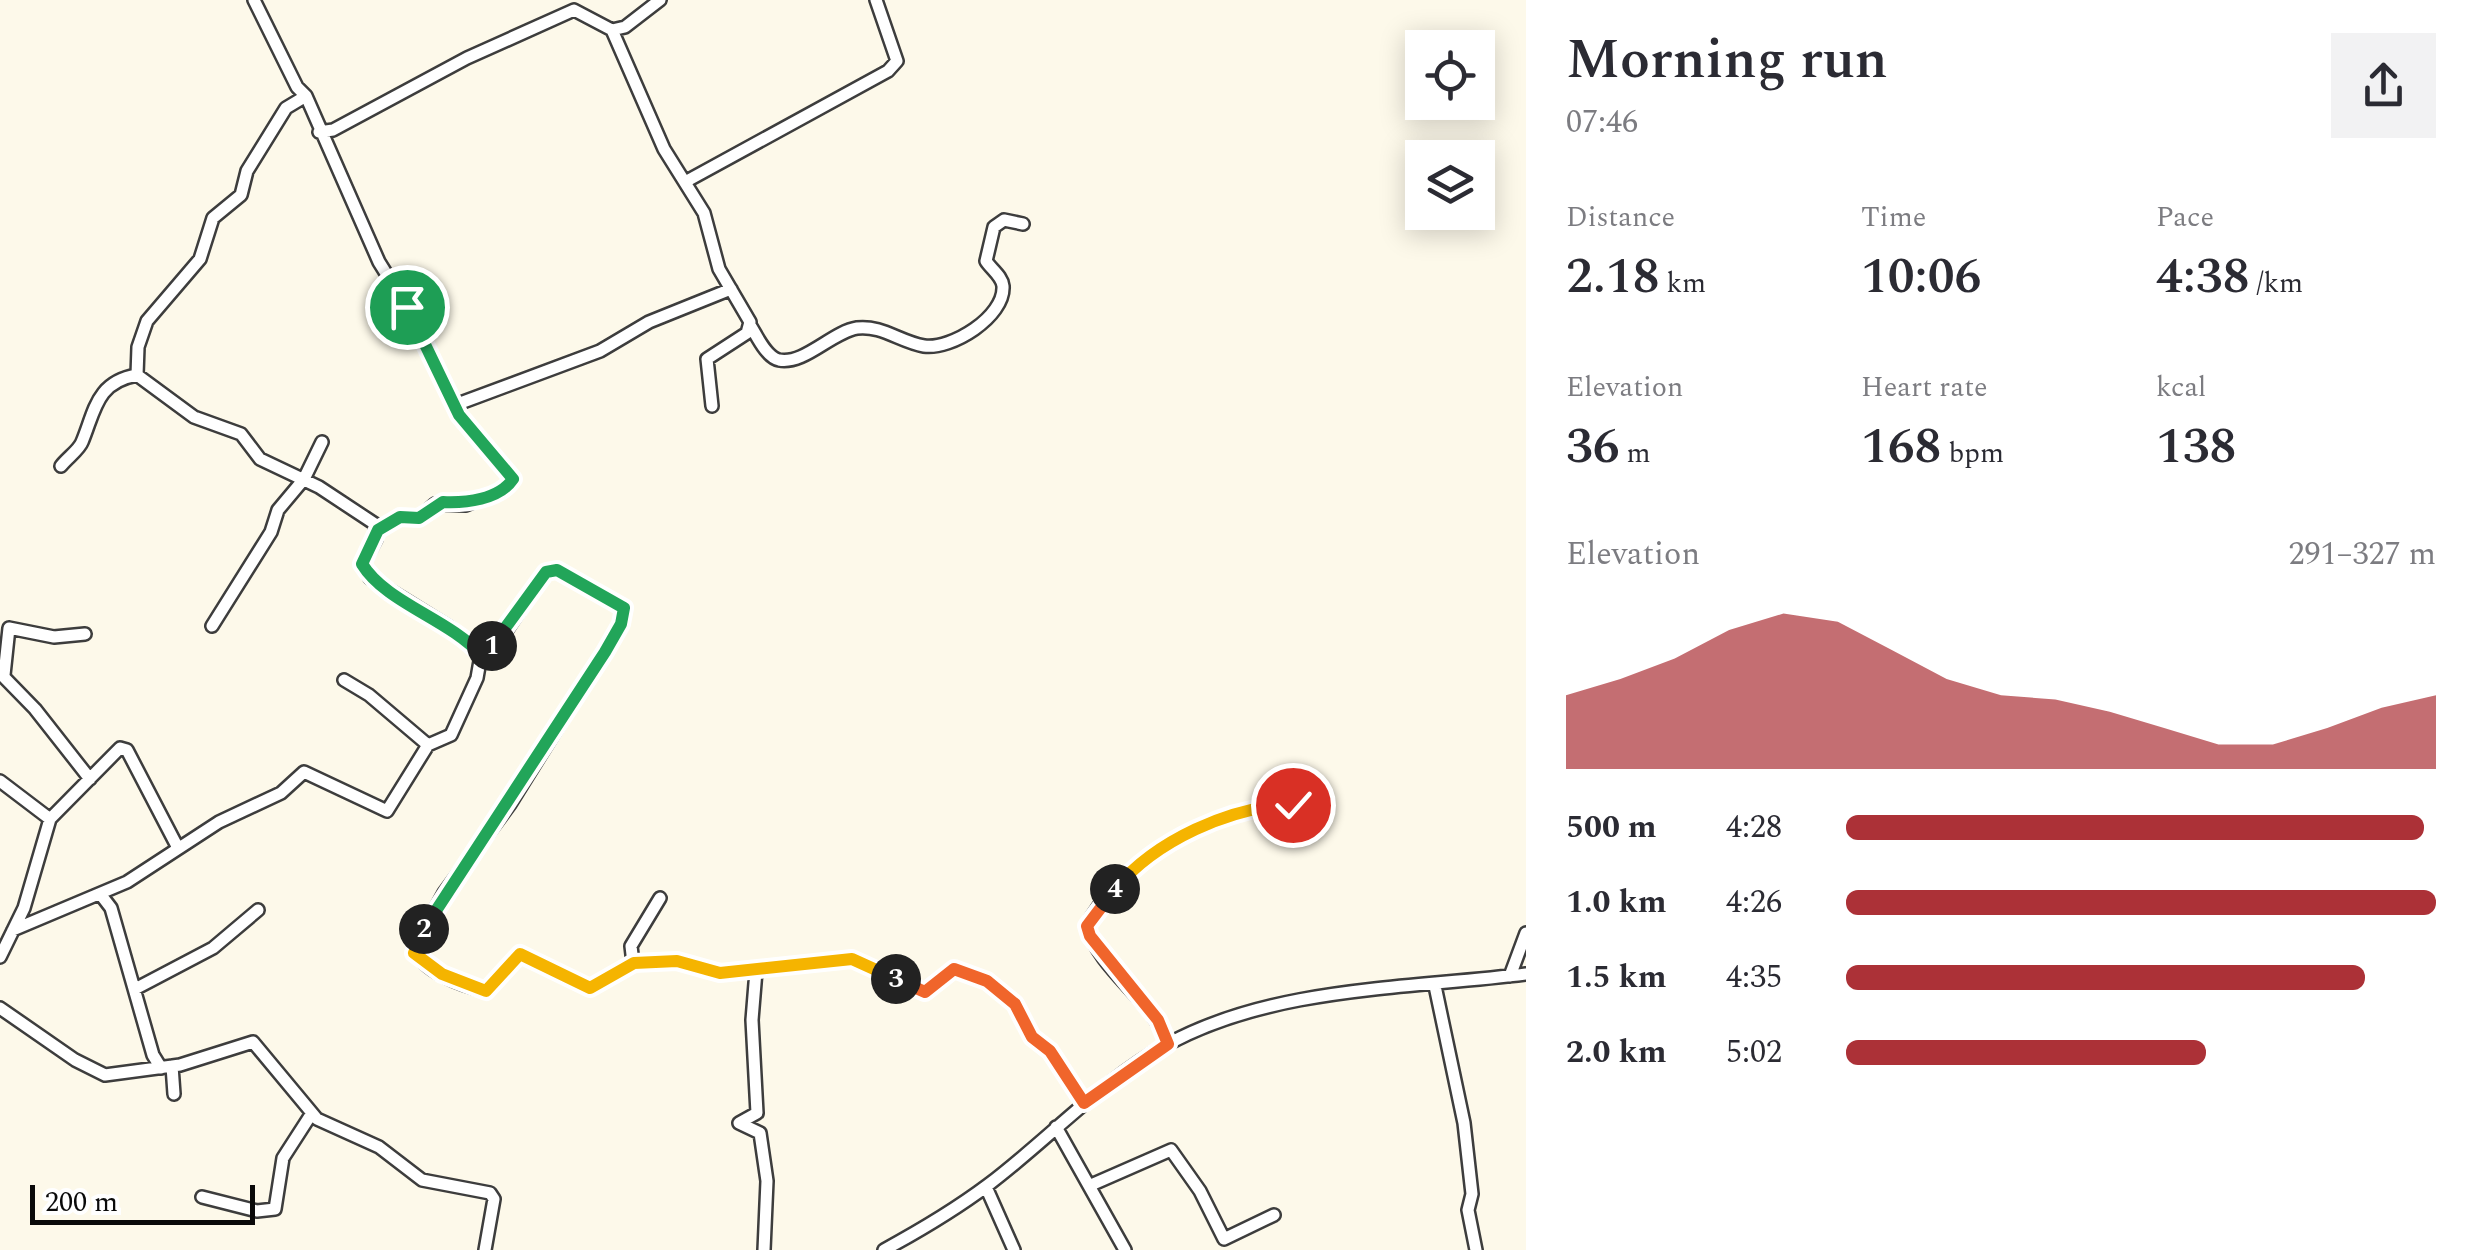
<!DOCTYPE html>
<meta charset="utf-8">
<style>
:root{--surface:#fff;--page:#f2f2f3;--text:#2b2b33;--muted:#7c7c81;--accent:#ac3137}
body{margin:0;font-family:Spectral,serif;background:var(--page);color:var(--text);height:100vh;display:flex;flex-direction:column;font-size:38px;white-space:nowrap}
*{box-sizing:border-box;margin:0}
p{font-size:32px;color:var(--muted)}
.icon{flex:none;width:55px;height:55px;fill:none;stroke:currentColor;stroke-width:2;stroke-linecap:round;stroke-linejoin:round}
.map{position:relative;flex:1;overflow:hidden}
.side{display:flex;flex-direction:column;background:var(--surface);width:950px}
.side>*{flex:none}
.buttons{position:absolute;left:1405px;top:30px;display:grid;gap:20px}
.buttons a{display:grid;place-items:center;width:90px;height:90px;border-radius:0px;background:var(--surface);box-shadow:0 5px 25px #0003;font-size:50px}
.scale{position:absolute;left:30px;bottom:25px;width:225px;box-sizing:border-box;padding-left:10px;border:5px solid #0a0a0a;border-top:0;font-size:28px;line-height:35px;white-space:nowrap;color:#0a0a0a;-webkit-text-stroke:8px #fff;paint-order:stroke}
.pin{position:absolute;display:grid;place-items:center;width:85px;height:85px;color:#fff;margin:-42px;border:5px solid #fff;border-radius:50%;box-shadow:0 2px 10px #0007}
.km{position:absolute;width:50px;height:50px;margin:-25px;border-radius:50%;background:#222;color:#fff;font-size:28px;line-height:50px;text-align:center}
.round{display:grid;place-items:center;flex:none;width:105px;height:105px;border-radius:0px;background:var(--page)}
.summary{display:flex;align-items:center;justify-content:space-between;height:170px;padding:0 40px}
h1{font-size:55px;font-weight:600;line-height:75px}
.metrics{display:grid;grid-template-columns:repeat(3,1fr);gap:15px;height:170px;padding:10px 40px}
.metrics div{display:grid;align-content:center}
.metrics b{font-size:50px;font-weight:600}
.metrics small{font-size:28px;font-weight:400}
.metrics p{font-size:28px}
.chart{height:280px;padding:20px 40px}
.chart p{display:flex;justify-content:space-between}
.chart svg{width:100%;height:180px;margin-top:10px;fill:var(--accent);opacity:.7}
ul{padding:0 40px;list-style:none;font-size:32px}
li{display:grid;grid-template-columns:160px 120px 1fr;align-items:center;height:75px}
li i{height:25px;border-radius:12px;background:var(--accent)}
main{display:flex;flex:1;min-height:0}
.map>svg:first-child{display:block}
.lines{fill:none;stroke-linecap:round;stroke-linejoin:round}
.minor-casing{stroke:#3d3d3d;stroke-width:16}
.minor{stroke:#fff;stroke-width:11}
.split-1-casing{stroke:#fff;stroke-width:20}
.split-2-casing{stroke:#fff;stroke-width:20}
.split-3-casing{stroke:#fff;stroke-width:20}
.split-4-casing{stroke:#fff;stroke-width:20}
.split-5-casing{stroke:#fff;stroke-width:20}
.split-1{stroke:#22a559;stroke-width:12}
.split-2{stroke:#22a559;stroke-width:12}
.split-3{stroke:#f5b400;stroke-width:12}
.split-4{stroke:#f0652b;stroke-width:12}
.split-5{stroke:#f5b400;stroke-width:12}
</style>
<main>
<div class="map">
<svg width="1526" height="1250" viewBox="0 0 1526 1250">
<rect width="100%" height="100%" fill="#fdf9ea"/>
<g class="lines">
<defs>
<path id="minor" d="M254 0 297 87 306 96 379 262 407 307 459 415 513 479 504 489 466 505 435 504 419 518 400 517 378 530
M612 30 664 149 704 213 719 269 750 322 747 333 707 359 712 406
M319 132 333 130 467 58 574 10 612 30 625 27 660 0
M685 182 888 71 897 61 876 0
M750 325C757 336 766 357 779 360 804 365 832 332 857 328 882 325 900 342 924 346 951 350 1005 317 1003 286 1002 276 991 269 986 261L994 227 1004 220 1023 224
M455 405 600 351 649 322 731 289
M61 466C67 458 79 450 82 442 95 411 96 382 137 375
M212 626 271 532 278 510 304 479 322 442
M481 655 500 640 545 572 557 569 624 609 621 625 510 804 444 893 414 948C422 971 462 986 486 991L521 954 590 988 633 963 677 961 720 973 852 959 925 992 954 969 987 981 1015 1004 1032 1037 1050 1051 1084 1103
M0 673 35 709 90 779
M4 675 9 628 54 637 85 634
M344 680 369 695 428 745
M0 781 50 819
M101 895 111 908 153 1055 161 1068
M13 930 127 882 219 822 281 793 304 772 387 811 428 745 451 735 477 678 481 655 449 627 370 578 363 564 376 539 375 524 319 487 260 459 241 434 194 417 137 375 138 347 147 321 200 259 213 218 241 195 247 171 286 108 306 96
M0 957 24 908 50 819 120 748 127 750 178 848
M633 963 631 946 660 898
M756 971 752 1020 757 1113 739 1123 760 1133 767 1181 764 1250
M1510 976 1526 933
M1435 986 1464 1123 1472 1194 1468 1210 1476 1250
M135 989 213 948 258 910
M0 1008 75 1060 105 1075 180 1065 253 1042 317 1119 379 1147 422 1180 490 1193 494 1199 485 1250
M1168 1044C1152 998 1101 973 1087 926L1091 918C1132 852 1216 808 1293 805
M172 1066 174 1094
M1056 1127 1125 1250
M1091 1185 1171 1150 1200 1191 1224 1239 1274 1215
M986 1187 1014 1250
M202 1197 257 1211 275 1209 283 1158 312 1113
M884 1250C919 1231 956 1209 988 1185 1049 1139 1101 1081 1168 1044 1275 986 1408 989 1526 974"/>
</defs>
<use href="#minor" class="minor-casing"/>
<use href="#minor" class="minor"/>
</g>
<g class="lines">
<defs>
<path id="split-1" d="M407 307 459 415 513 479C499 500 465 503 443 502L419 518 400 517 378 530 362 564C386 603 449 619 481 655L492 646"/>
<path id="split-2" d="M424 929 605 652 621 624 624 608 557 570 546 572 492 646"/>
<path id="split-3" d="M424 929 414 953 442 974 486 991 520 954 590 988 634 963 677 961 720 973 852 959 896 979"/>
<path id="split-4" d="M896 979 925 992 954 969 987 981 1015 1004 1032 1037 1050 1051 1084 1103 1168 1044 1158 1020 1090 936 1087 926 1115 889"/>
<path id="split-5" d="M1115 889C1155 841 1230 806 1293 805"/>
</defs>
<use href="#split-1" class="split-1-casing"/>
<use href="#split-2" class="split-2-casing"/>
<use href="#split-3" class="split-3-casing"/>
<use href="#split-4" class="split-4-casing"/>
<use href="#split-5" class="split-5-casing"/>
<use href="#split-1" class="split-1"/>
<use href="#split-2" class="split-2"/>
<use href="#split-3" class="split-3"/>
<use href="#split-4" class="split-4"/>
<use href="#split-5" class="split-5"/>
</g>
</svg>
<div class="buttons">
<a><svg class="icon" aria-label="locate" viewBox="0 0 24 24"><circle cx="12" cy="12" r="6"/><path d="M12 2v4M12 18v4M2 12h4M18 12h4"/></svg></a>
<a><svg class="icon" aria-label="layers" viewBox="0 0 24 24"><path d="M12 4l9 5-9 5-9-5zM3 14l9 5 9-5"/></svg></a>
</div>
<div class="scale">200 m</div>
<div class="pin" style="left:407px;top:307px;background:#1e9e55"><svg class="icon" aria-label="arrive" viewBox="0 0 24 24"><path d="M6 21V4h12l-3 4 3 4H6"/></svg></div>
<div class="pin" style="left:1293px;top:805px;background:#d93025"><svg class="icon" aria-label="check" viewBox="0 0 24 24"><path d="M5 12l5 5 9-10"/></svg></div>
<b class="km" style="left:492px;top:646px">1</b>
<b class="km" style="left:424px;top:929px">2</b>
<b class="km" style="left:896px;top:979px">3</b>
<b class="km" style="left:1115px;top:889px">4</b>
</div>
<section class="side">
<div class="summary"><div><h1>Morning run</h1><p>07:46</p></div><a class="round"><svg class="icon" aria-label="share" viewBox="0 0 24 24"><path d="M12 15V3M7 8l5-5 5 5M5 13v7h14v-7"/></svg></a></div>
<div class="metrics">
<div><p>Distance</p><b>2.18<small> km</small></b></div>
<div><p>Time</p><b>10:06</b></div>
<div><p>Pace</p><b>4:38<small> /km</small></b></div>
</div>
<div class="metrics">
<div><p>Elevation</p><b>36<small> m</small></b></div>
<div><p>Heart rate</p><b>168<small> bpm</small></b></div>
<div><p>kcal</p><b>138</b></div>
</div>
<div class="chart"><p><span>Elevation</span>291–327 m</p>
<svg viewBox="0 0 160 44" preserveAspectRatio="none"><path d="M0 44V26L10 22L20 17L30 10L40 6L50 8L60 15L70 22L80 26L90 27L100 30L110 34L120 38L130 38L140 34L150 29L160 26V44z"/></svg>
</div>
<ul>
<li><b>500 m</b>4:28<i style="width:98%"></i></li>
<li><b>1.0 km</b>4:26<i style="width:100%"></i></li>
<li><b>1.5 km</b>4:35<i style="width:88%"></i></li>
<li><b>2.0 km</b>5:02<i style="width:61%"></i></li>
</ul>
</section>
</main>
